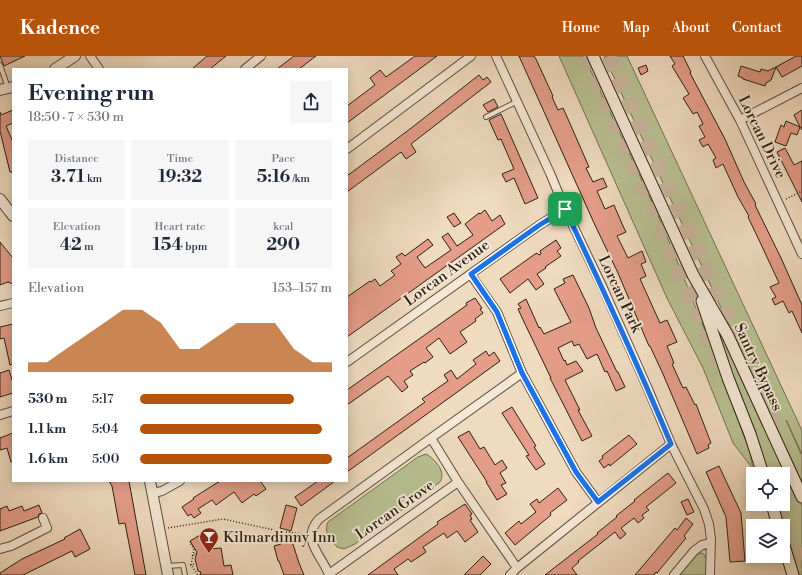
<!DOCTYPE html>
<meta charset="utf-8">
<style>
:root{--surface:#fff;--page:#f6f6f7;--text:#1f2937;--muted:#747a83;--accent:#b45309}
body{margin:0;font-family:"Libre Bodoni",serif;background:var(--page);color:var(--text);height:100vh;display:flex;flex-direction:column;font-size:15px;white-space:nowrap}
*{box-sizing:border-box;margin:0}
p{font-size:13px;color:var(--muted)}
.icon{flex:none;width:22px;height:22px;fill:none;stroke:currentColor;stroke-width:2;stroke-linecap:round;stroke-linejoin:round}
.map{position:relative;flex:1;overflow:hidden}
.drawer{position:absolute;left:12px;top:12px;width:336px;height:414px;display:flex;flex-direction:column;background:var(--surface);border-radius:0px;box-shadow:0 2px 10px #0003}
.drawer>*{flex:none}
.tools{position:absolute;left:746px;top:411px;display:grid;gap:8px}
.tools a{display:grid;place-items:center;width:44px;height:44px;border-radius:0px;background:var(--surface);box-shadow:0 2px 10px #0003;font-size:20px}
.pin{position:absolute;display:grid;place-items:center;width:34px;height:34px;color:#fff;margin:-17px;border-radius:8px;box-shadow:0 2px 6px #0006}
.round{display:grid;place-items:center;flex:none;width:42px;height:42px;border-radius:0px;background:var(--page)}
.head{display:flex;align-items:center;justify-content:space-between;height:68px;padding:0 16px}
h1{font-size:22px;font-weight:800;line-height:30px}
.figures{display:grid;grid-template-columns:repeat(3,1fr);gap:6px;height:68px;padding:4px 16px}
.figures div{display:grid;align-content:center;border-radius:0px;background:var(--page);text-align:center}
.figures b{font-size:17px;font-weight:800}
.figures small{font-size:11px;font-weight:400}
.figures p{font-size:11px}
.chart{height:112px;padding:8px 16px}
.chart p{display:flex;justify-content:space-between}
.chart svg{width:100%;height:72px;margin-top:4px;fill:var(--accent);opacity:.7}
ul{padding:0 16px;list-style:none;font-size:13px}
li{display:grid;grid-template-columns:64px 48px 1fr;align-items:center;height:30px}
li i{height:10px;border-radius:5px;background:var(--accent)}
header{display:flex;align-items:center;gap:24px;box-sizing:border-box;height:56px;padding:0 20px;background:var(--accent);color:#fff}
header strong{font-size:19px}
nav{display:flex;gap:22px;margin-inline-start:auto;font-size:14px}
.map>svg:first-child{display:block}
.green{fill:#b8c093;stroke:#727053}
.building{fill:#e59d8a;stroke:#2b1f13}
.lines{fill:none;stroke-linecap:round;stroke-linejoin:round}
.motorway-tunnel{stroke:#c8b59d;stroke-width:15;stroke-dasharray:15 8;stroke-linecap:butt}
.service-casing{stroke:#5c4e3e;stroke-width:6}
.minor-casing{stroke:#5c4e3e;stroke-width:10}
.tertiary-casing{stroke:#5c4e3e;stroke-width:12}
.secondary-casing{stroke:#2b1f13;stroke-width:13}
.path{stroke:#2b1f13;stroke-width:1.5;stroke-dasharray:1 2;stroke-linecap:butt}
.service{stroke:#f5e8d6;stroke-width:4}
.minor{stroke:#f5e8d6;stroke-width:8}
.tertiary{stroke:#f5e8d6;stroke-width:10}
.secondary{stroke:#f5e8d6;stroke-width:11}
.route-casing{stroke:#fff;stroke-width:8}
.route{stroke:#1a73e8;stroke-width:5}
.labels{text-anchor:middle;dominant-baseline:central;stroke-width:3.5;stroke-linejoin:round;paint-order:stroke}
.street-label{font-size:15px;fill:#2b1f13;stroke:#f5e8d6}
.poi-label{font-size:15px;fill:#2b1f13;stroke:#f5e8d6;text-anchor:start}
</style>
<header>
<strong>Kadence</strong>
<nav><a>Home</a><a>Map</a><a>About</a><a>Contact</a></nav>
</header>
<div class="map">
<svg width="802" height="519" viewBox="0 0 802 519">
<rect width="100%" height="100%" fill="#efdbc0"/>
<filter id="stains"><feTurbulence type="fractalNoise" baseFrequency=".005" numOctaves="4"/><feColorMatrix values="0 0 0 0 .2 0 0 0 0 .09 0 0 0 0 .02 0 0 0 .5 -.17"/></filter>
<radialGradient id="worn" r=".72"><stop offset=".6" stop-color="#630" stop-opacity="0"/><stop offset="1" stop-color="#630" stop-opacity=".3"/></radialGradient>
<path class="green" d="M559 0H584L657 157 678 207 717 305 750 397 753 413 733 387 703 312 667 242Z
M604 0H627L799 368 802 375V398L786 364 802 400V426Z
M723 280 802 450V519H799L777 448H783V418H767L719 282Z
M426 398C432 401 442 411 442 419 442 421 441 424 440 426L355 488 344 493 337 491C331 483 323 477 328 466L418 401Z
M701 497 704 498 707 504 706 519H680L697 498Z"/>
<path class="building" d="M0 0H25L4 10Z
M207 0H226L210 13H192Z
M294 0H316L299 13H277Z
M415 0H437L347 67V50L375 29 370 22 380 14 386 21Z
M519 0H534L536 3 553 40 552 41 558 54 563 52 568 63 589 111 586 112 593 126 603 122 607 131 597 135 605 153 614 149 623 170 626 176 617 180 628 202 642 195 646 206 641 208 646 220 640 223 641 225 660 267 667 264 677 286 667 290 674 307 672 308 683 332 686 331 695 349 696 348 711 387 708 389 709 392 697 398 663 318 650 290H649L618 217 594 167Z
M670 0H683L691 16 690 17 725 83 744 126 756 148 755 149 781 202 802 249V277L792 255 789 257 783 245 775 249 772 243 776 241 770 231 779 227 759 184 748 161 749 160 738 141 723 108 716 112 713 104 716 102 708 88 703 91 699 84 705 81 699 70 703 68 697 56 693 58 683 42 689 38 672 10 675 8Z
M796 0H802V10L782 21 776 11Z
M646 9 648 15 641 19 638 12Z
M741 10 760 16 761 13 768 15 776 11 771 24 766 27 765 30 743 23V22L738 20Z
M479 19 483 24 487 21 491 26 411 88 416 96 406 103 401 96 347 136V120L410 73Z
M494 43 498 51 488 56 483 49Z
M13 54V67L6 70 13 86V116H10L0 75V56L1 59Z
M802 54V74L800 71 797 79 791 77 786 90 775 86 781 69 784 71 786 65 800 71 794 59Z
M501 58 538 142 525 148 514 122 506 126 502 118 514 113 501 83 498 84 489 64Z
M785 92 794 109 802 105V146L777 96Z
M485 154 492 165 500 159 505 168 347 281V241L370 225 371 226 375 223 380 230 395 219 391 215 401 208 396 201 402 197 405 200 428 183 433 189 417 201 425 212 451 194 442 181 448 177 457 190 473 179 465 168 479 157 480 158Z
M454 157 461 167 454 171 447 161Z
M556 184 561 192 557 195 561 200 545 211 546 212 537 218 544 228 536 234 528 223 510 237 500 223 535 198 537 197 539 199 541 198 540 195Z
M0 186 13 202V228L8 226 0 229Z
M573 219 589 252 596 272 617 316H618L625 331 616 335 607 315 605 316 597 298 587 303 579 288 574 290 572 285 558 292 564 305 565 304 567 309 576 305 583 315 565 324 580 354H578L592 380 582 385 550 322H551L525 268 518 253 521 252 518 248 526 243 539 272 540 271 544 278 571 266 554 233 565 227 563 223Z
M475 242 482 252 480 253 483 257 475 263 476 265 460 276 467 286 450 298 439 282 426 292 433 301 425 307 424 306 410 315 413 319 404 325 408 331 402 336 388 320 347 349V334L467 249 466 247Z
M13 268V308L10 309 4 282 0 283V271Z
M486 295 489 300 494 296 500 305 347 416V402L425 346 422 343 448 325 444 319 451 314 457 323 476 308 473 304Z
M9 314 13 327V337L0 341V317Z
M512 351 536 390 534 391 545 408 536 414 526 400 529 399 502 357Z
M469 375 480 393 484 391 495 409 502 404 507 412 500 417 506 427 501 429 507 438 497 444 486 426H487L458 381Z
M13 377V406H11L7 392 0 394V382Z
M629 379 637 388 610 410 609 408 604 412 599 405 603 402 602 400Z
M719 410 741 457 745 505 730 506 726 461 706 416Z
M668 417 676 427 646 451 649 454 642 459 644 462 638 467 634 462 621 472 626 478 620 483 615 476 578 505 579 506 572 512 577 519H545L598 478 597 477 617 461 616 460 635 445 634 444Z
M109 425H129L146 519H135L125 467 119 468 112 430Z
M220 425H260L266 433 256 440 254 438 242 447 234 436 216 449 212 444 198 453 201 457 194 462 191 458 188 460 182 451 194 443 193 442Z
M318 425H335L301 450 295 441Z
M558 432 567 444 550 457 551 459 515 489 505 477 519 465 521 468 536 456 530 448 537 443 539 447Z
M688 443 694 456 687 459 681 446Z
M465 448 472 458 470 459 472 463 470 464 478 476 465 486 457 475 447 482 444 477 423 491 426 496 411 506 408 503 394 513 398 519H368L438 468 437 466Z
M39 449 42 457 39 458 38 461 0 475V453L7 450 9 455 22 450 24 455Z
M286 449 297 452 291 475 280 472Z
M686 462 693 468 684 480 686 482 657 517 656 516 654 519H635L675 472 677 474Z
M80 473 90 493 75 501 72 495 23 519H0V517L22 503 65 483 64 482Z
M202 478 211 493 221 492 224 510 231 509 233 519H200L201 516 198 515 195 503 197 496 190 485Z
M290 479 299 507 304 519H284L279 505H278L274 490 281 488 279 482Z
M483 500 491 508 480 519H464Z"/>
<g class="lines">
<path class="motorway-tunnel" d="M584 0 616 68 719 308
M609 0 719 241 776 373
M777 448 802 514"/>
<defs>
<path id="service" d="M0 9 8 32
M486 61 518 45
M167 510 183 509 185 519"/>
<path id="minor" d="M90 0 99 13
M496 0 550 117 565 153 603 232 648 333 671 388 704 453 709 468 711 483 710 519
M705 0 740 64 802 198
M245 13 261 0
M740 64 802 32
M347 93 471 0
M471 219 497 256 522 317 576 416 598 446
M0 250 13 247
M347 306 538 170 565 153
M0 359 13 355
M431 382 458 426 517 512
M153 437 162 435 180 425
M0 493 11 490 47 472 43 462
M329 518 458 426
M329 519C322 499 300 484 319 463L431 382 522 317
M510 519 517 512 671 388
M674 519 694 495 702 489 711 487"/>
<path id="tertiary" d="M55 13 75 0
M0 34 13 31
M0 143 13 160
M150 425 168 519"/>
<path id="secondary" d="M593 0 693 219 728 280 802 441
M702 245 728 322 750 378 763 418
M772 448 778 470
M783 486 793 519"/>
</defs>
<use href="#service" class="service-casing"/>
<use href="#minor" class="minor-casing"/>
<use href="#tertiary" class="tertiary-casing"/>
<use href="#secondary" class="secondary-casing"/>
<path class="path" d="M786 143 802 135
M168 472 223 463 279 475 304 478
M191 486H190L194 494 191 509 198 519
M192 500 197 497
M190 509 196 508"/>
<use href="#service" class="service"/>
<use href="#minor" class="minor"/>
<use href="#tertiary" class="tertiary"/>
<use href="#secondary" class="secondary"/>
</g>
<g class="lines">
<defs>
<path id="route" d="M565 153C602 231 638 309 671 388L598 446 576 416 522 317 497 256 471 218 538 170Z"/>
</defs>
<use href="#route" class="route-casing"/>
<use href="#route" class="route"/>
</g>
<defs>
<symbol id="bar-pin" viewBox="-11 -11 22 30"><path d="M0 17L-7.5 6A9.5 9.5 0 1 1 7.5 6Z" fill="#8f2418" stroke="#f5e8d6"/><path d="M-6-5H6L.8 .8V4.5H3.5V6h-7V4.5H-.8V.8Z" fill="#fff"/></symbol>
</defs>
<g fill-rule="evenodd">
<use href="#bar-pin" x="198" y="470" width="22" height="30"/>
</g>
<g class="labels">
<g class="street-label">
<text transform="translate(762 81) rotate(64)">Lorcan Drive</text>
<text transform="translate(447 217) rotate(-36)">Lorcan Avenue</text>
<text transform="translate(620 238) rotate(65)">Lorcan Park</text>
<text transform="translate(758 311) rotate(65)">Santry Bypass</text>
<text transform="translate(395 454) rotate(-35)">Lorcan Grove</text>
</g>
<g class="poi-label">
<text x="223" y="481">Kilmardinny Inn</text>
</g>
</g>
<rect width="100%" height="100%" filter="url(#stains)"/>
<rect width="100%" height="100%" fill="url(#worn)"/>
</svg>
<div class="tools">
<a><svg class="icon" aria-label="locate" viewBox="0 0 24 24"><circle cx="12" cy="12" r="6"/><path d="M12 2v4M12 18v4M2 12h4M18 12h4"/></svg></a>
<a><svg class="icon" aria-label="layers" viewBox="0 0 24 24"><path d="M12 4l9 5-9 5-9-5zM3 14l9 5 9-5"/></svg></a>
</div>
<div class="pin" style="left:565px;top:153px;background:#1e9e55"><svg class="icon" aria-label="arrive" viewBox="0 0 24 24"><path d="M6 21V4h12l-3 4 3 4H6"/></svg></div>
<section class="drawer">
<div class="head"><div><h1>Evening run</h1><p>18:50 · 7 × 530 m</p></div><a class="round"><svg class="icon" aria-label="share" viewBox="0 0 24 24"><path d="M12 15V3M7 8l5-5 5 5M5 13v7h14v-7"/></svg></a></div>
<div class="figures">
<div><p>Distance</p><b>3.71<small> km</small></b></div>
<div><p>Time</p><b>19:32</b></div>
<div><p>Pace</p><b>5:16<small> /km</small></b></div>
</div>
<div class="figures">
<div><p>Elevation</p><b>42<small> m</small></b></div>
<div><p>Heart rate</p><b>154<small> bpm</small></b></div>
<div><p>kcal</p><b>290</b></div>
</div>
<div class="chart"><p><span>Elevation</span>153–157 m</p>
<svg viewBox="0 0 160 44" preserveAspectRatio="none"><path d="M0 44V38L10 38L20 30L30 22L40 14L50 6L60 6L70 14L80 30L90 30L100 22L110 14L120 14L130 14L140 30L150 38L160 38V44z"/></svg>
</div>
<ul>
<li><b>530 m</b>5:17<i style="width:80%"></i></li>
<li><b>1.1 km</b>5:04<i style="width:95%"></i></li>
<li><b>1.6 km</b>5:00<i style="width:100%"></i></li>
</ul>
</section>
</div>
